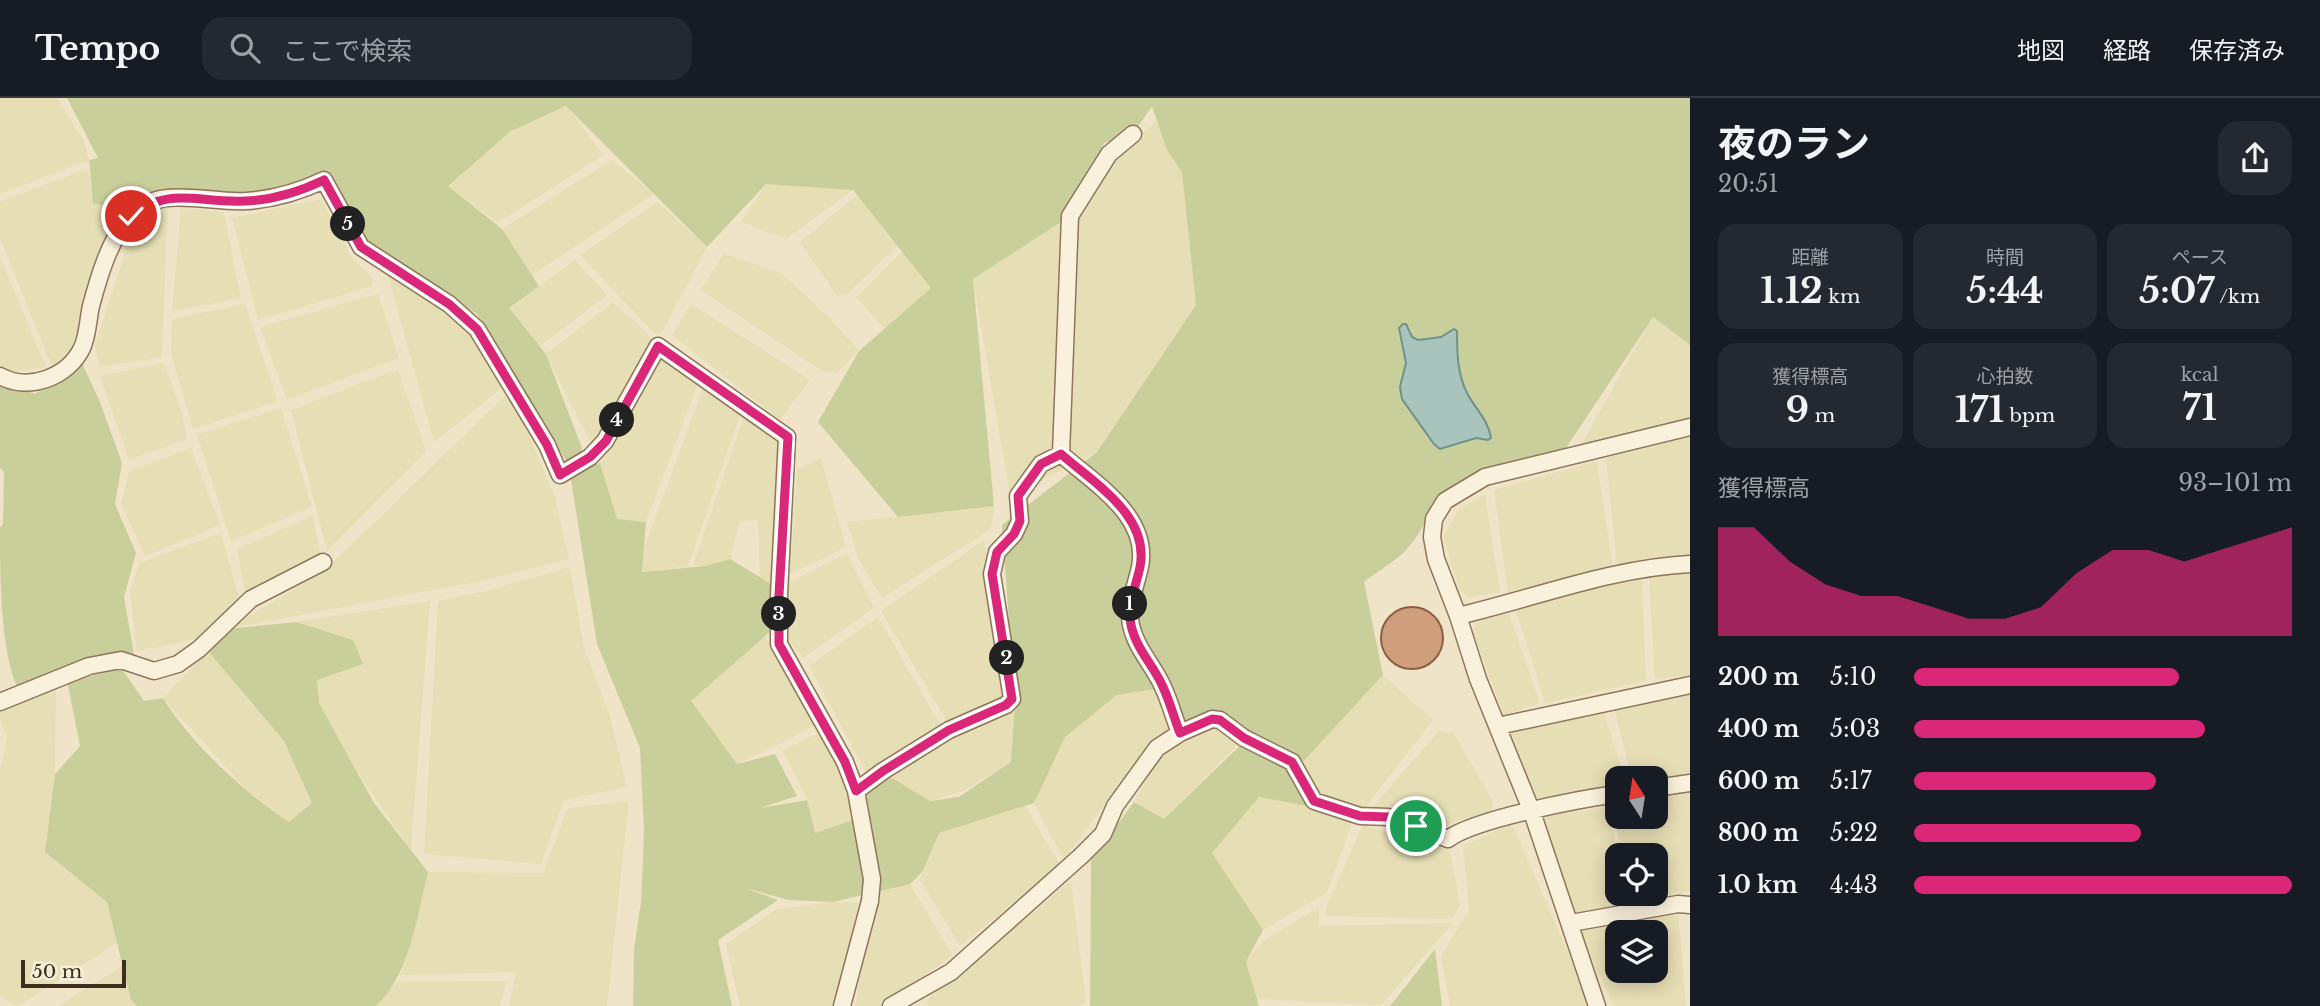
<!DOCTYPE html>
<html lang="ja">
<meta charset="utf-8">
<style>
:root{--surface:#171b24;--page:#242831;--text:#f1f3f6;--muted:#9ea1a6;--line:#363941;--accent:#db2777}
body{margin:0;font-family:"Libre Baskerville","Noto Sans JP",serif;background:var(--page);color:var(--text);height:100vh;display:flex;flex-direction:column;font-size:26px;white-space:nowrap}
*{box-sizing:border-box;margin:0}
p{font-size:23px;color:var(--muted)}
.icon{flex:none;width:38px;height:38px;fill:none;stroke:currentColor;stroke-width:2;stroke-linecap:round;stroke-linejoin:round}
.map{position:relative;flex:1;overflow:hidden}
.panel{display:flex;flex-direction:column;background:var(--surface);width:630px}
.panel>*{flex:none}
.needle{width:46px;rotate:348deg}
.controls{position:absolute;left:1605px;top:668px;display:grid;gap:14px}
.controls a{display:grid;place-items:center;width:63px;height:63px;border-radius:14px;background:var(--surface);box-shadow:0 4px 18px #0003;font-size:35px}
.scale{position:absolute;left:21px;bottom:18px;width:105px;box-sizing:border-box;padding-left:7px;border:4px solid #3d2e20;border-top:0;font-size:19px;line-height:24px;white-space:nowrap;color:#3d2e20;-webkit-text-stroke:5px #f7eed8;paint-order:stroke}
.pin{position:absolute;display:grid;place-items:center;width:60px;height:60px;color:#fff;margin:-30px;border:4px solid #fff;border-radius:50%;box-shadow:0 2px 7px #0007}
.km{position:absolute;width:35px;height:35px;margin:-18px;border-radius:50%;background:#222;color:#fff;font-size:19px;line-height:35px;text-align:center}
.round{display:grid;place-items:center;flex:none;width:74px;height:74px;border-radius:21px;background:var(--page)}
.headline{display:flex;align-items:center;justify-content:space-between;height:119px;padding:0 28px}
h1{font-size:38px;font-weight:700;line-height:52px}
.figures{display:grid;grid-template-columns:repeat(3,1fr);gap:10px;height:119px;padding:7px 28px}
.figures div{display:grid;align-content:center;border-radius:18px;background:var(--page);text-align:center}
.figures b{font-size:35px;font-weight:700}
.figures small{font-size:19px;font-weight:400}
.figures p{font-size:19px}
.chart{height:196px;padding:14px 28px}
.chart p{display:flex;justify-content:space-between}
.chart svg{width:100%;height:126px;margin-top:7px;fill:var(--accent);opacity:.7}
ul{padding:0 28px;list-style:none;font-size:23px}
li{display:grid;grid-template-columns:112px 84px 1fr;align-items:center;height:52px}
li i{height:18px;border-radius:9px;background:var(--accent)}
header{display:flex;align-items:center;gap:42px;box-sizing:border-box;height:98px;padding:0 35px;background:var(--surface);border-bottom:2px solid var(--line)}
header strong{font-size:33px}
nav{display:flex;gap:38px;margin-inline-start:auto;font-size:24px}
.search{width:490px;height:63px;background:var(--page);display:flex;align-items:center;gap:18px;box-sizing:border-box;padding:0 24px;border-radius:21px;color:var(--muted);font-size:26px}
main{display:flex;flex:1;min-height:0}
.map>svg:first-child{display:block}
.farmland{fill:#e6deb5;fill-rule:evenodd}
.green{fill:#c9cf9b}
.water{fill:#a9c4bc;stroke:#6f938a;stroke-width:2}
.building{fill:#cf9f7d;stroke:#8d5f41;stroke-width:2}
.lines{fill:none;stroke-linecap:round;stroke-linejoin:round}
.minor-casing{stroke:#8d765c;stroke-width:19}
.minor{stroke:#faf1dc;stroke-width:16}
.route-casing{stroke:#fff;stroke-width:14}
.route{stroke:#db2777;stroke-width:9}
</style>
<header>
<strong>Tempo</strong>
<div class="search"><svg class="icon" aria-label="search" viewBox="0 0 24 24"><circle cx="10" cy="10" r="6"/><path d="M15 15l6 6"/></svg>ここで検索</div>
<nav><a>地図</a><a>経路</a><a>保存済み</a></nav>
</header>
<main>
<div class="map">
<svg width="1690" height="908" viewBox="0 0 1690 908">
<rect width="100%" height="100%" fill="#f0e4c8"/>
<path class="farmland" d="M0 0H57L84 43 89 62 0 96Z
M567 8 603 57 498 125 448 88 511 33Z
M1157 23 1167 52 1182 74 1196 207 1097 354 1010 398 973 181Z
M612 62 654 96 532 177 502 131Z
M88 70 94 105 120 112 78 241 55 271 48 259 0 140V104Z
M838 77 853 92 786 141 741 124 766 86Z
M857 97 898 148 847 196 837 198 800 144Z
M321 101 351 158 371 179 373 188 258 222 232 120Z
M168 103 162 259 99 269 95 247 132 134Z
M658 104 707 149 662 235 655 236 580 157Z
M181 110 224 114 241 200 172 213Z
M903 153 950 215 891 238 856 199Z
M724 155 782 176 829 219 859 253 836 275 822 273 701 192Z
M0 159 46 269 9 274 0 269Z
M575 162 607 197 540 248 509 210Z
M387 174 471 232 507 286 434 344Z
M378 196 399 260 287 302 260 229Z
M613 204 655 243 592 347 546 256Z
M245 206 278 303 193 331 171 256 172 221Z
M691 206 810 282 780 322 672 237Z
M1653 218 1690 246V324L1580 349Z
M659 260 699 283 646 424 623 423 617 422 600 365Z
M164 265 182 315 187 341 129 362 100 278Z
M398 271 426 353 327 453 291 312Z
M704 288 741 315 688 468 642 474 645 447Z
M510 293 555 399 569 461 481 483 226 531 322 475Z
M281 310 312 409 231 443 197 337Z
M744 318 778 342 781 350 774 488 760 482 758 422 740 423 730 461 706 468 693 467Z
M1690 339V457L1617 468 1606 360Z
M191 350 220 427 145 458 121 406 129 373Z
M821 360 846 449 790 476 797 371Z
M1597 363 1613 470 1508 494 1494 392Z
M1485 396 1500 494 1468 500 1459 490 1443 439 1459 411Z
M994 408 991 431 882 500 859 462 847 424Z
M313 418 321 459 246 497 237 451Z
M221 435 240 503 197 541 137 553 130 494 139 465Z
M984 442 1006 597 948 625 881 513Z
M847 455 874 510 803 560 788 541V485Z
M570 469 584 550 609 614 627 689 564 702 541 766 424 756 438 503 486 493Z
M1690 472V577L1655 581 1649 480Z
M1642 481 1646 583 1545 605 1516 512 1580 493Z
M430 503 411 752 358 675 319 605 317 582 353 543 296 524Z
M1509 516 1540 605 1504 617 1472 532 1479 522Z
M878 519 942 630 867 676 809 568Z
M765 539 815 627 779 646 783 652 820 635 842 668 853 722 815 735 807 702 779 646 737 666 691 603Z
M208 553 284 643 312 705 289 724 247 692 163 600Z
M1383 577 1433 622 1364 711 1324 699 1289 679Z
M1162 590 1170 631 1118 688 1064 762 1034 705 1040 682 1065 639 1117 597Z
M56 591 55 676 45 754 107 804 117 845 18 908 0 899V673L7 640 0 621V609Z
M1690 591V677L1632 681 1613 606Z
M1015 606 1011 665 963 693 930 703 884 675Z
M1602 608 1625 681H1617V686L1536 703 1508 629Z
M1213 625 1243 641 1164 721 1134 704 1163 651Z
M1439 633 1454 635 1493 704 1492 713 1435 729 1372 710Z
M1684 693 1690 694V793L1631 802 1630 796H1656V758H1622L1611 703H1617V719H1656V697Z
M1259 699 1312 709 1352 725 1327 795 1263 832 1211 755Z
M629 703 607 908H509L516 874 400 877 428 774 543 775 568 710Z
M1025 708 1060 767 960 848 920 782 939 735Z
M1609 709 1618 758 1617 796H1626L1628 807 1576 818 1541 719Z
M1512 726 1568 855 1588 908H1450L1441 859 1469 811 1463 748Z
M1363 727 1450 752 1460 807 1452 821 1325 818 1327 807Z
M1071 783 1086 903 1079 908H928L927 901Z
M910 786 953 858 879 908H855L876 791Z
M833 804 859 805 835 908H740L726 846 777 811Z
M1319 809V828L1453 825 1381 907 1257 901 1246 864 1261 844Z
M1678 811 1686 908H1614L1578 832ZM1617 835H1656V873H1617Z
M122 868 131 902 137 908H58Z
M506 883 500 908H376L396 884Z"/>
<path class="green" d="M67 0H1690V247L1653 219 1564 353C1530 361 1491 366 1460 383 1433 398 1427 429 1407 451 1396 463 1378 473 1364 484L1383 577 1289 679 1312 709 1259 699 1212 755 1263 832 1246 864 1259 908H1090L1091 762 1134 704 1164 721 1250 638 1219 614 1185 625 1162 590 1117 597 1065 639 1034 705 939 735 923 773 910 786 833 804 789 802 745 790 778 802 718 842 732 908H633L634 852 641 804 644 732 640 650 597 546 571 382 583 371 600 365 617 421 646 424 642 474 706 468 730 461 774 488 771 533 691 603 737 666 775 656 797 698 760 710 807 702 815 735 853 722 845 681 884 675 930 703 959 699 1011 664 1015 606 1002 427 1097 354 1196 207 1182 74 1167 52 1152 8 1133 36 1104 45 1070 118 973 181 994 408 898 419 818 324 859 253 931 190 853 92 766 86 707 149 566 8 511 33 448 88 502 131 539 188 509 210 546 256 582 350 580 359 568 366 477 216 368 143 333 80 255 96 218 94 150 97 120 112 93 105 89 62 98 60Z
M82 265 100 304 122 365 115 406 136 455 124 499 134 557 106 559 98 556 18 590C0 555 0 472 0 429L3 426 4 374 0 370V281L35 296Z
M296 524 353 542 363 566 317 582 319 605 374 705 428 774C417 817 410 877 376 908H137L131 902 107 804 45 754 55 676 80 648 67 583 122 571 144 603 163 600C191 646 245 695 289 724L312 705 284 643 208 553 226 531Z
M1435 851 1442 908H1390Z"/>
<path class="water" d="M1403 226H1406L1412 239 1418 242 1441 239 1454 231 1457 233C1457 254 1457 275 1467 295 1475 311 1488 321 1491 340L1488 342 1476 340 1440 351 1434 346 1402 301 1400 289 1406 265 1399 230Z"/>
<path class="building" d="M1381 540a31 31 0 1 1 62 0a31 31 0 1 1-62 0Z"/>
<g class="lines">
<defs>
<path id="minor" d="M0 278C29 294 68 279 82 250 88 237 88 221 91 208 99 178 109 144 129 119 158 85 208 106 247 103 274 101 299 94 324 82L361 149 449 206 477 231 547 347 560 377 590 359 605 343 658 248 787 339 779 497V546L845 664 856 693 872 781 870 803 842 908
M1061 356 1070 118 1109 56 1133 36
M1061 356C1095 386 1150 418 1140 469 1136 488 1127 507 1131 527 1136 551 1154 568 1163 589 1170 604 1174 620 1180 635
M1458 518C1535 500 1611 470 1690 466
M0 604 89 568 121 562 154 573 178 566 199 551 251 501 323 464
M1498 628 1690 587
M1656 690 1690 685
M856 693 883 673 949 632 1006 607 1012 601 992 476 997 454 1014 436 1020 423 1018 398 1041 366 1061 356
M1571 825 1678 806 1690 807
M891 908 951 874 1081 758 1103 736 1115 708 1157 650 1180 635 1212 621 1220 622 1244 640 1292 664 1314 703 1360 718 1388 719 1448 741C1475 721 1580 701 1617 696
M1597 908 1532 714 1478 581 1458 518 1436 461 1432 439 1434 421 1445 403 1485 379 1690 329"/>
</defs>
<use href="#minor" class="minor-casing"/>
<use href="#minor" class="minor"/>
</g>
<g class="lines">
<defs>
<path id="route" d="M131 118C168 87 202 106 245 103 273 102 299 94 324 82L361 149 449 206 477 231 547 347 560 377 590 359 606 343 658 248 788 339 779 497V546L845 664 856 693 883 673 949 632 1006 607 1012 601 992 476 997 454 1014 436 1020 423 1018 398 1041 366 1061 356C1095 386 1150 418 1140 469 1136 488 1127 507 1131 527 1136 551 1154 568 1163 589 1170 604 1174 620 1180 635L1212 621 1220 622 1244 640 1292 664 1314 703 1360 718 1388 719 1416 728"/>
</defs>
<use href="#route" class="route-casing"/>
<use href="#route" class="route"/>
</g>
</svg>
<div class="controls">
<a><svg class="needle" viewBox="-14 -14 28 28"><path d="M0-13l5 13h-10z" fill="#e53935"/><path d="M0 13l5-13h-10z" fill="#9ea1a6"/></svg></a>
<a><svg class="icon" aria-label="locate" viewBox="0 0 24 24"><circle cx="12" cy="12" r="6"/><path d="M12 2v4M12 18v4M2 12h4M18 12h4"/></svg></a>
<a><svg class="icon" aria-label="layers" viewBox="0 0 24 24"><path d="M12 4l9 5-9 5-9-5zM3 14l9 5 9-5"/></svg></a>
</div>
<div class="scale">50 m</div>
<div class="pin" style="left:1416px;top:728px;background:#1e9e55"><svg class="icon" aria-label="arrive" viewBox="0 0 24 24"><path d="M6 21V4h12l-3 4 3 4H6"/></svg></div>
<div class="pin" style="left:131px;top:118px;background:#d93025"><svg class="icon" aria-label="check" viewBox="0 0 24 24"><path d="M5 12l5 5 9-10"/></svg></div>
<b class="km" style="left:1130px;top:506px">1</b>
<b class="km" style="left:1007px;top:560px">2</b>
<b class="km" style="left:779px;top:516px">3</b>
<b class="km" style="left:617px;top:322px">4</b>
<b class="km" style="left:348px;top:126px">5</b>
</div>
<section class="panel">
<div class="headline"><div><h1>夜のラン</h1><p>20:51</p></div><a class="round"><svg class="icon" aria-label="share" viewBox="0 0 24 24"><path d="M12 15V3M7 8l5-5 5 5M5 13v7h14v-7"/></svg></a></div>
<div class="figures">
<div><p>距離</p><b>1.12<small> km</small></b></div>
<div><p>時間</p><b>5:44</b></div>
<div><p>ペース</p><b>5:07<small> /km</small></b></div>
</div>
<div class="figures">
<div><p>獲得標高</p><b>9<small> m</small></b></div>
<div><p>心拍数</p><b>171<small> bpm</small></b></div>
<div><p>kcal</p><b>71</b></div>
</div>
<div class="chart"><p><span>獲得標高</span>93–101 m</p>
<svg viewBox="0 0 160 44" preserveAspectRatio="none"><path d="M0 44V6L10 6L20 18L30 26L40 30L50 30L60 34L70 38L80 38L90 34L100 22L110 14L120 14L130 18L140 14L150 10L160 6V44z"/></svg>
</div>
<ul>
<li><b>200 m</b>5:10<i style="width:70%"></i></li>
<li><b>400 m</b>5:03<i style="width:77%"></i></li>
<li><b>600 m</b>5:17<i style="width:64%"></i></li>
<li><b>800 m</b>5:22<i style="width:60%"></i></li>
<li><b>1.0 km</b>4:43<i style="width:100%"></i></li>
</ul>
</section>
</main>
